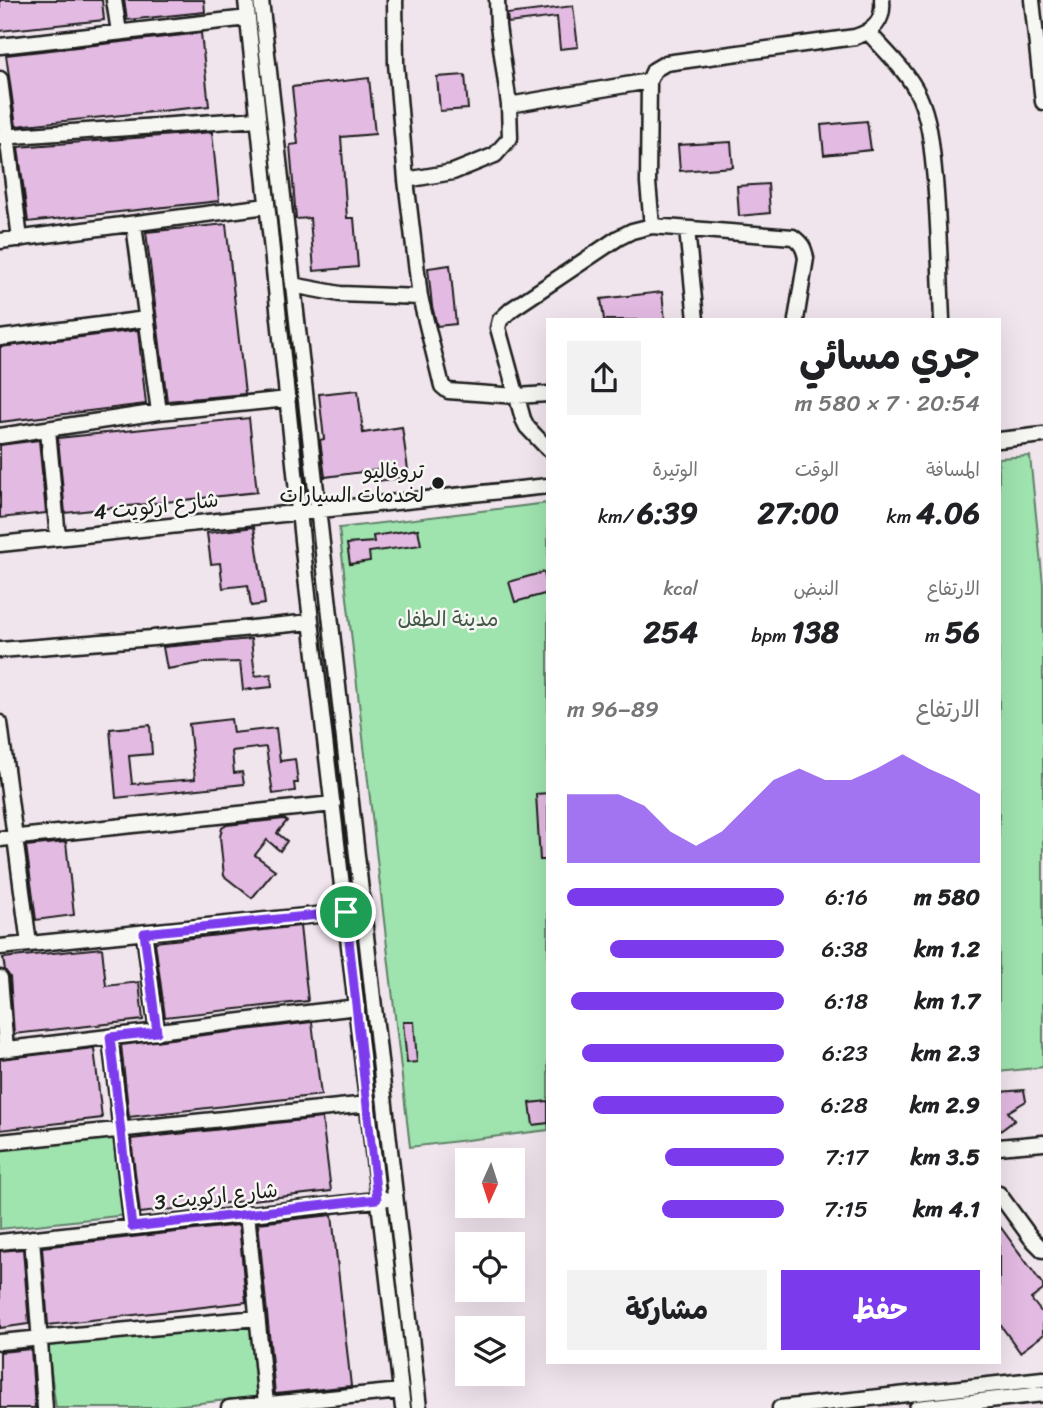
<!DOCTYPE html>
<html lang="ar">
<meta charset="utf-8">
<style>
:root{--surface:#fff;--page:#f2f2f2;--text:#202124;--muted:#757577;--accent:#7c3aed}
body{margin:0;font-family:Sriracha,"Playpen Sans Arabic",sans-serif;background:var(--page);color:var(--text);direction:rtl;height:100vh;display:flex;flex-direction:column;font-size:26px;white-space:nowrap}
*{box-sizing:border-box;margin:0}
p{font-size:23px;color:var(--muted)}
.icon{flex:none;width:38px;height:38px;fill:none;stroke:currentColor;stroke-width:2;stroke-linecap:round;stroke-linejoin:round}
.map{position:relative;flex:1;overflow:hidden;direction:ltr}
.sheet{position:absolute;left:546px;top:318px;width:455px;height:1046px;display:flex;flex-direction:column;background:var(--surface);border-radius:0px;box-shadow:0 7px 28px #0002;direction:rtl}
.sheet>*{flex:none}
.needle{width:46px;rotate:183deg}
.fabs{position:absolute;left:455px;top:1148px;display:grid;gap:14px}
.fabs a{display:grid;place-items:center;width:70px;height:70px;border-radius:0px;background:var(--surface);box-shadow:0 7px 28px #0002;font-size:35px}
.pin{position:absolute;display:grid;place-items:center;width:60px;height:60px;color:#fff;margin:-30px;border:4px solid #fff;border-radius:50%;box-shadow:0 2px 7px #0007}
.round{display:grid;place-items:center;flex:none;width:74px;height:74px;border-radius:0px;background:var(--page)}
.overview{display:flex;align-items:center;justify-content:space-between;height:119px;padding:0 21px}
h1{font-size:38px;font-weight:700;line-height:52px}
.stats{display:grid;grid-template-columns:repeat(3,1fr);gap:10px;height:119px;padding:7px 21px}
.stats div{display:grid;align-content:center}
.stats b{font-size:30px;font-weight:700}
.stats small{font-size:19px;font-weight:400}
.stats p{font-size:19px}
.chart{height:196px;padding:14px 21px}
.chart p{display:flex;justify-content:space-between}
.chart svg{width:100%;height:126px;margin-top:7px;fill:var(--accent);opacity:.7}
.button{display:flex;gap:14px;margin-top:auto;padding:14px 21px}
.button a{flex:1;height:80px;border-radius:0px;background:var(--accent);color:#fff;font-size:28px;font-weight:700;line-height:80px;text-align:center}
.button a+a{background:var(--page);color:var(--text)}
ul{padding:0 21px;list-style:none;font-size:23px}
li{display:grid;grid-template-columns:112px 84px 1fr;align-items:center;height:52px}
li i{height:18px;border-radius:9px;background:var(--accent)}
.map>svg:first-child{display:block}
.green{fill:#9fe3af;stroke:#5e8066;stroke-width:2}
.building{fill:#e3bae2;stroke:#1c1c1c;stroke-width:2}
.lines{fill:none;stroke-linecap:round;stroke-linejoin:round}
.minor-casing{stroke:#1c1c1c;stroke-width:19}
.minor{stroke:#f6f6f2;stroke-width:14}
.route-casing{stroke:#fff;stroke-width:14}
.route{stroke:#7c3aed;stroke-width:9}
.poi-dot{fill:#1c1c1c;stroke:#f6f6f2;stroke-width:2.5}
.labels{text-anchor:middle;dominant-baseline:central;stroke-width:5;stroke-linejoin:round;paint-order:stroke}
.poi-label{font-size:21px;fill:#1c1c1c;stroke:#f6f6f2;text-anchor:end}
.street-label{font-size:21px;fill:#1c1c1c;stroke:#f6f6f2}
.park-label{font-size:21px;fill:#435848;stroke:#f6f6f2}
</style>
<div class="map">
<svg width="1043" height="1408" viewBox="0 0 1043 1408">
<rect width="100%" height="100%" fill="#f0e4ed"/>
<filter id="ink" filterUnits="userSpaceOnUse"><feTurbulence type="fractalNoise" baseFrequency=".0143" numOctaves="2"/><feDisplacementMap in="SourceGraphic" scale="14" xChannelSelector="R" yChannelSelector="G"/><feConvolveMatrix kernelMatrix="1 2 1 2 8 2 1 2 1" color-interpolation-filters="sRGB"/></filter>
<g filter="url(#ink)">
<path class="green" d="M1030 456 1043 584V1067L999 1072V458Z
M548 503V1130L410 1147 339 528Z
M116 1133 126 1215 0 1229V1146Z
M251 1322 262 1396 156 1408H56L47 1343Z"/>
<path class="building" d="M0 0H102L104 20 0 31Z
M124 0H204L205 12 127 20Z
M573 6 578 47 560 49 557 17 508 23 507 14Z
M201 33 209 106 16 126 6 55Z
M465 75 468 109 440 111 437 77Z
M369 78 375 134 341 137 347 218H354L358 267 314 271 310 218 296 219 290 145 298 144 292 87Z
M867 121 871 150 824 155 821 125Z
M212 132 219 201 28 222 18 147Z
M731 142 733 167 680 171 678 145Z
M768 184 770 213 739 216 737 186Z
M226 224 245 394 167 401 146 232Z
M450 265 456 324 437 326 432 306 428 268Z
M662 292 665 320H604L601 299Z
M138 330 146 404 0 422V347Z
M358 390 363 433 402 427 409 477 378 481 376 470 325 477 320 440 324 439 319 394Z
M249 418 257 492 65 513 58 438Z
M39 440 46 513 0 518V445Z
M254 527 265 604 251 606 248 585 223 588 220 563 211 564 207 533Z
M418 529 421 545 369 552 370 561 350 564 347 544 374 542 373 536Z
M544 572 548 593 515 602 509 582Z
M251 639 255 676 271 674 272 687 243 690 240 662 204 663 167 669 163 647Z
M231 719 233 733 276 728 280 761 295 759 298 783H294L295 791 273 794 266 747 232 751 234 773 242 772 244 784 116 798 110 729 150 725 152 754 129 756 132 784 195 779 189 724Z
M548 793V860H540L536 794Z
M284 819 287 821 277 833 287 841 280 851 267 840 255 855 275 870 252 898 224 876 220 837 222 828 227 825Z
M66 842 74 915 36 920 26 846Z
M300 926 308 1001 165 1017 155 942Z
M102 948 106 986 139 982 143 1020 14 1034 10 977 5 970 3 958Z
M312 1022 321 1095 129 1117 121 1045Z
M403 1022H414L417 1062 407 1063Z
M94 1048 102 1118 0 1130V1059Z
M1024 1090 1026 1101 1008 1112 1015 1120 999 1132V1092Z
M548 1101V1123L533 1125 530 1103Z
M322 1118 331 1191 140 1213 131 1139Z
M332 1215 351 1386 275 1394 258 1223Z
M239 1225 246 1302 48 1325 42 1247Z
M999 1225 1043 1285V1290L1031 1299 1043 1314V1335L1020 1352 999 1323Z
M23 1249 29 1324 0 1328V1251Z
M31 1349 35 1408H0V1352Z"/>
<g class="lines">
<defs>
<path id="minor" d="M114 0 119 32
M246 0 305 569 403 1408
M261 0 419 1408
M395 0 396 63 406 180
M497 0 498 26 509 105
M1032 0 1043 102
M869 33C886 52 908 72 919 96 931 123 932 152 935 180 939 227 940 274 942 320
M0 46 248 18
M0 79 20 239
M0 137 258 119
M134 225 159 412
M652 226 793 237C801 243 804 247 806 258L796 320
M687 229 696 320
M0 241 267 206
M292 285 340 294 420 297 406 180 453 172 495 155 510 138 509 105 649 81
M420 297 442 386 448 391 517 396 548 394
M0 338 146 319
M48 430 58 538
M0 436 159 412 288 399
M999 440 1043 435
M548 449 527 427 523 419 498 328 500 320 512 309 618 238 632 231 652 226 648 183 649 81 654 70 666 63 855 37C874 31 884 21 882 0
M0 544 548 486
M0 650 153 638 311 622
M0 723 29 944
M0 839 333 804
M144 933 157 1032
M0 947 346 912
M0 978 6 1049
M110 1037 132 1227
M0 1050 357 1007
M0 1142 368 1104
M999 1147 1043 1143
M999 1194 1031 1238 1043 1250
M247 1213 266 1404
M32 1238 45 1408
M0 1242 385 1199
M0 1342 257 1318
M229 1408 401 1391
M780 1408 1043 1379
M917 1408 1043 1394"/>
</defs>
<use href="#minor" class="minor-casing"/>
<use href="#minor" class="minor"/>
</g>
</g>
<g class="lines" filter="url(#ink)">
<defs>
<path id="route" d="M346 912 377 1199 132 1227 110 1037 157 1032 144 933Z"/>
</defs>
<use href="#route" class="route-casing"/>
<use href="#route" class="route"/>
</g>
<circle class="poi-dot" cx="438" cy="483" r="7"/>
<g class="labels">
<g class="poi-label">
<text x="424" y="471">تروفاليو<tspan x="424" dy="24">لخدمات السيارات</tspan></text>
</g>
<g class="street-label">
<text transform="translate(156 506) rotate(-6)">شارع اركويت 4</text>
<text transform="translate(216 1196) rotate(-6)">شارع اركويت 3</text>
</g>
<g class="park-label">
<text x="448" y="619">مدينة الطفل</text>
</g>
</g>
</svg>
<div class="fabs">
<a><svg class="needle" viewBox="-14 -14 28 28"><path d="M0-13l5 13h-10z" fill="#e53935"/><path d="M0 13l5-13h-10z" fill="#757577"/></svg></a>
<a><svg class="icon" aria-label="locate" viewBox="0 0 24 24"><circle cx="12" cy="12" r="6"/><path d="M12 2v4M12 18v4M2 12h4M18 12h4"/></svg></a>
<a><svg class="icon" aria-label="layers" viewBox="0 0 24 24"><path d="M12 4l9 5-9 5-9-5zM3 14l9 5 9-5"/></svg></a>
</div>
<div class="pin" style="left:346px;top:912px;background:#1e9e55"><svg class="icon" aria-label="arrive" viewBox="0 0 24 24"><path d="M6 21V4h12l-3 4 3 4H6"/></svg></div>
<section class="sheet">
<div class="overview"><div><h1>جري مسائي</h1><p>20:54 · 7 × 580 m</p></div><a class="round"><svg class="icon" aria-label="share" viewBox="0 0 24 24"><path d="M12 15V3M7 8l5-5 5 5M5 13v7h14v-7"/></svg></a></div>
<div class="stats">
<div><p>المسافة</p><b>4.06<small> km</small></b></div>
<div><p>الوقت</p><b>27:00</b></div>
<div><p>الوتيرة</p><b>6:39<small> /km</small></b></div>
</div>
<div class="stats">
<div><p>الارتفاع</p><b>56<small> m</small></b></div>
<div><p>النبض</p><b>138<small> bpm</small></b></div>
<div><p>kcal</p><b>254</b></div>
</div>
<div class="chart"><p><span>الارتفاع</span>89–96 m</p>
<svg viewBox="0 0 160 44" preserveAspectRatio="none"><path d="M0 44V20L10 20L20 20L30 24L40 33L50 38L60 33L70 24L80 15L90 11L100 15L110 15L120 11L130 6L140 11L150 15L160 20V44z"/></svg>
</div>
<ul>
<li><b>580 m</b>6:16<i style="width:100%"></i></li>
<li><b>1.2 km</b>6:38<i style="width:80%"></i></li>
<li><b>1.7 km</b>6:18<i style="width:98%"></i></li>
<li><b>2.3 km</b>6:23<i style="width:93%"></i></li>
<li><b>2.9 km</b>6:28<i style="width:88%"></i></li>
<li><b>3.5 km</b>7:17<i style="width:55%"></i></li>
<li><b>4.1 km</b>7:15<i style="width:56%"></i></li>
</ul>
<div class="button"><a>حفظ</a><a>مشاركة</a></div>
</section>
</div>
